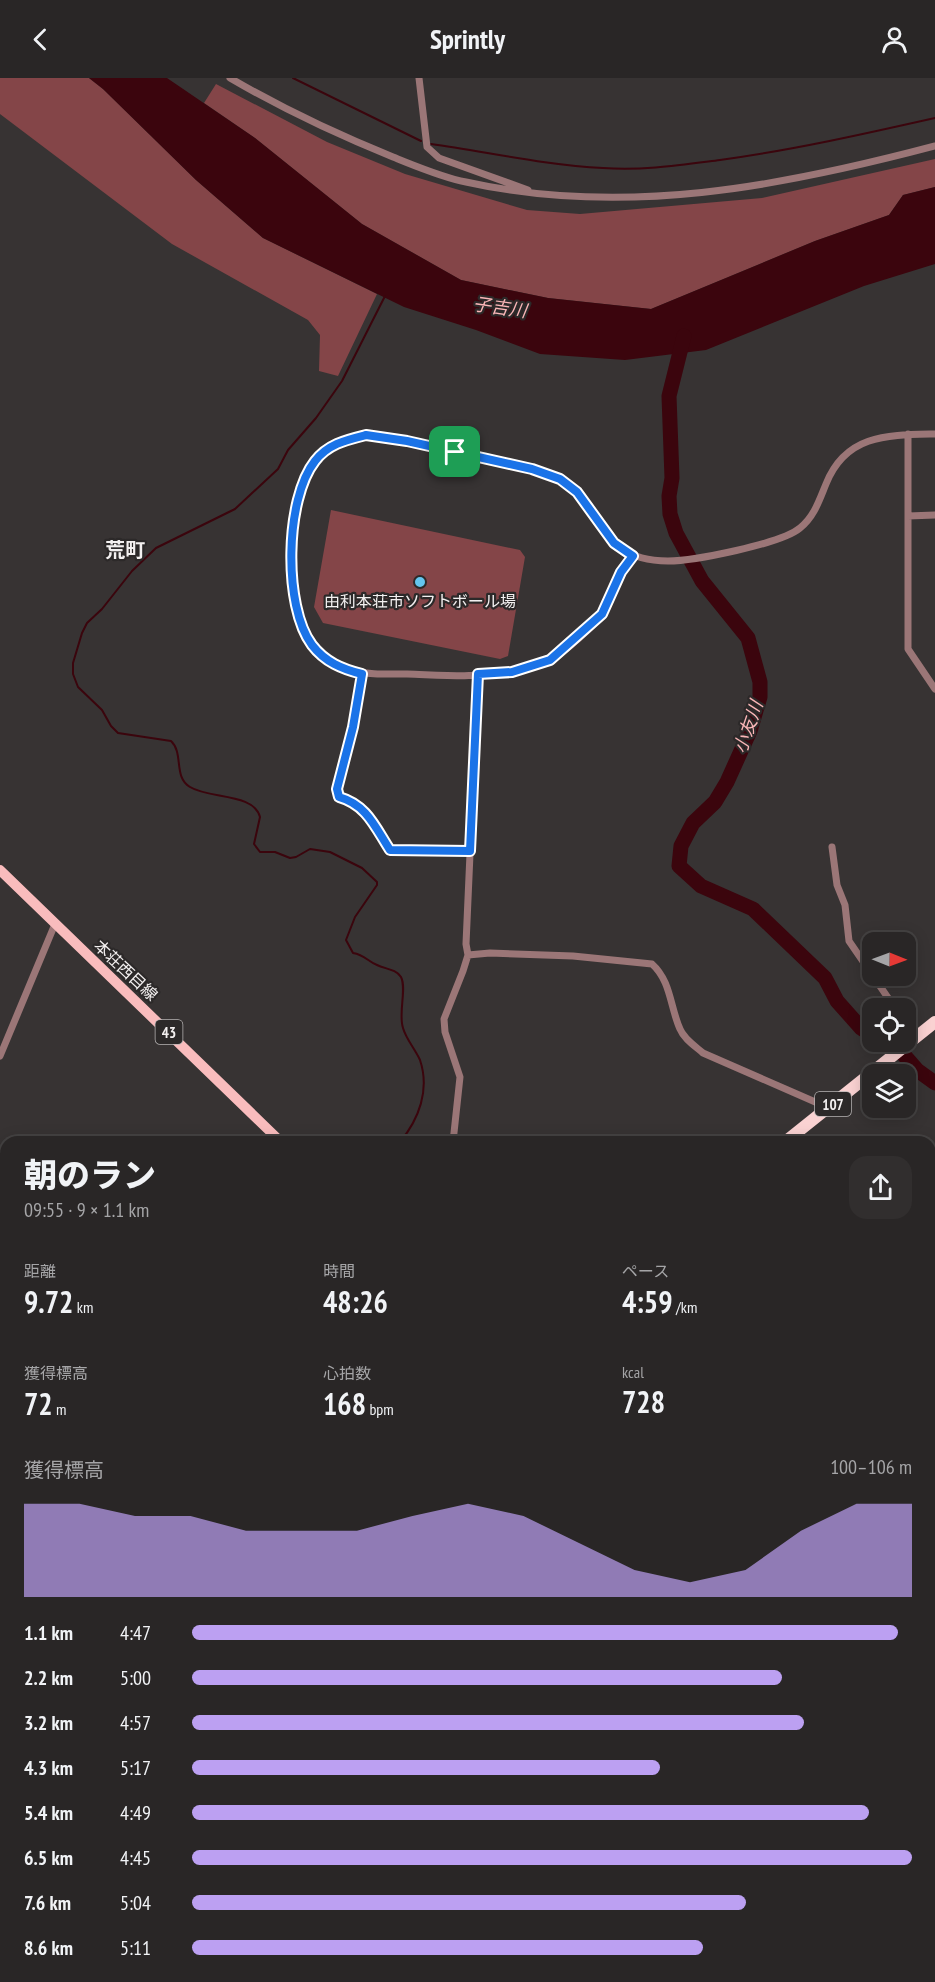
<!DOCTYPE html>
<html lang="ja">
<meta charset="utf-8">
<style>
:root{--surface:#292626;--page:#312e2e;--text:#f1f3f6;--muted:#a5a5a7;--line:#454343;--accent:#bca0f2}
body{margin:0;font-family:"PT Sans Narrow","Noto Sans JP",sans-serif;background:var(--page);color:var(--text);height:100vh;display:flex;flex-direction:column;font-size:22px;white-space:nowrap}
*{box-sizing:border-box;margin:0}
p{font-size:20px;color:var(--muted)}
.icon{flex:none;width:33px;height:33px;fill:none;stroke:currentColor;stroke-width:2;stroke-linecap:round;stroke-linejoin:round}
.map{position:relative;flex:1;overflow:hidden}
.side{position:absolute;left:0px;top:1058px;width:936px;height:848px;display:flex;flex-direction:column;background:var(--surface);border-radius:18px 18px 0 0;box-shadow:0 3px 15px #0003,0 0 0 2px var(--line)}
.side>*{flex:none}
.needle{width:39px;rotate:91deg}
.tools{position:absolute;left:862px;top:854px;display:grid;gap:12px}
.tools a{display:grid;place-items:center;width:54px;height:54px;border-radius:12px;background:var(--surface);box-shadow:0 3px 15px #0003,0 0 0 2px var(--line);font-size:30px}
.pin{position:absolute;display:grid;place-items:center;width:51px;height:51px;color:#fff;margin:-26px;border-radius:12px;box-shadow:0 3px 9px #0006}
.round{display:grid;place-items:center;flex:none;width:63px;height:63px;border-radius:18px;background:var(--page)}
.headline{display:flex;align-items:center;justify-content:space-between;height:102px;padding:0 24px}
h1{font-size:33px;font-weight:800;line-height:45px}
.figures{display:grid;grid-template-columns:repeat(3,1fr);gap:9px;height:102px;padding:6px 24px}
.figures div{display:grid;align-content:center}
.figures b{font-size:30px;font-weight:800}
.figures small{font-size:16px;font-weight:400}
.figures p{font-size:16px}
.chart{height:168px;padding:12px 24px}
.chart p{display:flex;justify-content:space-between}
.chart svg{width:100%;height:108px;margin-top:6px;fill:var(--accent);opacity:.7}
ul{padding:0 24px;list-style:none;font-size:20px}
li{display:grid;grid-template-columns:96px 72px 1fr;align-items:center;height:45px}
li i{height:15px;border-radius:8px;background:var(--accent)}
header{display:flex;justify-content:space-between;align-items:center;height:78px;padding:0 24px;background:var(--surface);font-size:27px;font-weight:800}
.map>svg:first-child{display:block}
.green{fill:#844548}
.water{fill:#3b050d}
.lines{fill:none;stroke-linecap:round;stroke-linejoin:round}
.stream{stroke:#3b050d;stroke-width:2}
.river{stroke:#3b050d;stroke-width:15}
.minor{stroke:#9b7677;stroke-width:7}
.primary{stroke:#f9bcbd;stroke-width:10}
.trunk{stroke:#fad2d2;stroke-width:12}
.route-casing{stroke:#fff;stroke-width:12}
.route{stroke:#1a73e8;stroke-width:8}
.poi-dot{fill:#64c5ee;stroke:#2c2929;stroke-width:2}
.labels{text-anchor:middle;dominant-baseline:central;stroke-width:4.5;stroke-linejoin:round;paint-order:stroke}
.shield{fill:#2c2929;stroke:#b7b4b4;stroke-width:1.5}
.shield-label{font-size:15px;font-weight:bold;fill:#f3f0f0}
.poi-label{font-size:16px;fill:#f3f0f0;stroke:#2c2929}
.street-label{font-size:16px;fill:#f3f0f0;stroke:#2c2929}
.water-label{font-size:18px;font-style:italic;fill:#fab6b7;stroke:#2c2929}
.quarter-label{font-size:20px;font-weight:bold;fill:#f3f0f0;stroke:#2c2929}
</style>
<header><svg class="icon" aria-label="back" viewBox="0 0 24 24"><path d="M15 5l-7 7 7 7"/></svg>Sprintly<svg class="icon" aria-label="person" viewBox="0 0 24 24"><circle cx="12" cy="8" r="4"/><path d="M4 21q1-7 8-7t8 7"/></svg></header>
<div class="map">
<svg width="935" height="1904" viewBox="0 0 935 1904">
<rect width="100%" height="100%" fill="#373333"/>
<path class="green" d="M0 0H89L103 11 196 102 263 160 377 216 338 298 319 293 320 257 308 242 172 166 0 36Z
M216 6 327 64 405 96 527 132 580 136 762 120 935 81V109L903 117 889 137 815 163 651 231 548 220 461 202 362 146 255 60 204 25Z
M331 432 520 472 525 479 508 578 500 581 323 545 314 529Z
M6 1774V1899H79L81 1904H0V1777Z
M930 1797 935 1798V1904H708L706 1899H930Z
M145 1899H344V1904H148Z"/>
<path class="water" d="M89 0H167L255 60 362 146 461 202 548 220 651 231 815 163 889 137 903 117 935 109V186L864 208 706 272 625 282 540 276 476 252 404 229 263 160 196 102 103 11Z"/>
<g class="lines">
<path class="stream" d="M293 0 421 63
M431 66C488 74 545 87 603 90 642 93 681 87 720 82 793 72 864 56 935 40
M385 218 342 303 316 340 288 372 278 391 235 431 156 470 132 493 102 531 87 545 82 555 73 585V596L78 609 102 632 111 648 118 655 171 663C184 675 173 699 190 709 209 721 254 715 260 739L254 766 260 774H275L290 780 296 779 310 771 330 774 362 790 377 804V807L355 839 346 862 353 875C365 877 367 883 377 887 385 891 396 891 401 899 407 911 398 935 403 950 406 961 415 971 420 982 430 1012 419 1041 400 1064
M343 1904 349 1899"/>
<path class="river" d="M684 258 669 318 672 400 669 418 670 436 676 455 702 503 748 560 760 604V619L750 653 727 704 715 724 693 745 681 768 679 788 701 808 753 831 825 900 837 923 861 950 873 958
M882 963 903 976 917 992 935 1005"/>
<path class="minor" d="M230 0C283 31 336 56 393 79 416 88 441 99 466 104 624 139 780 109 935 68
M419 0 427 69 439 80 528 112
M908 356V571L935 611
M908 438 935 437
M633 478C619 497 614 518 603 535 594 548 563 576 549 583 539 588 523 592 512 594 478 600 441 597 407 596 388 596 368 597 349 592 335 589 321 578 312 567 281 527 286 426 313 385 324 369 344 361 363 357 387 354 536 389 559 401 606 426 595 483 668 483 693 483 781 466 800 450 814 439 819 423 826 406 846 356 888 357 935 356
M362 595 353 649 337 711 339 719C367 727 375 749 390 773H470
M832 769 837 807 845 827 849 863 895 930
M468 877 490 875 573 878 652 886C671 903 670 929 680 951 684 961 695 968 703 975L829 1030
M906 947 915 960
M0 978 55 846
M453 1064 460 999 445 954 444 941 463 893 468 877 466 866 478 596
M0 1709 6 1704
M135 1899 138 1904"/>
<path class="primary" d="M0 792 281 1064"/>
<path class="trunk" d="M785 1064 935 944
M456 1904V1899"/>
</g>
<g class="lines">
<defs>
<path id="route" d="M366 357 407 363 532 391 560 401 577 414 614 465 633 478 621 494 602 536 550 582 512 594 478 596 470 773 390 772C375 749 367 727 339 719L337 711 353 649 362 596C342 591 325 584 312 567 283 528 285 421 315 383 328 366 346 362 366 357Z"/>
</defs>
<use href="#route" class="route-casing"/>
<use href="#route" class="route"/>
</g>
<circle class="poi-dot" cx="420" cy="504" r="6"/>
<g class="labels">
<g class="shield">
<rect x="155.5" y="942" width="27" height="24" rx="4.5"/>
<rect x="815" y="1014" width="36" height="24" rx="4.5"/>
</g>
<g class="shield-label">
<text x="169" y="954">43</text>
<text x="833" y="1026">107</text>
</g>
<g class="poi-label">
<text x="420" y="523">由利本荘市ソフトボール場</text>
</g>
<g class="street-label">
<text transform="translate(126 892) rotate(43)">本荘西目線</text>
</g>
<g class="water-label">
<text transform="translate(500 229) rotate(8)">子吉川</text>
<text transform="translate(748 649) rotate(-71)">小友川</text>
</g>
<g class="quarter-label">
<text x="125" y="472">荒町</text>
</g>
</g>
</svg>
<div class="tools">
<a><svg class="needle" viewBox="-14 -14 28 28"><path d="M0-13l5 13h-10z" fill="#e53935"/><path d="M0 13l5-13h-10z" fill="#a5a5a7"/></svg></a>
<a><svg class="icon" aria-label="locate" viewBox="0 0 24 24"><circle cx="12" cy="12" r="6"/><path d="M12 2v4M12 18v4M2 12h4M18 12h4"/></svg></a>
<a><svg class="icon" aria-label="layers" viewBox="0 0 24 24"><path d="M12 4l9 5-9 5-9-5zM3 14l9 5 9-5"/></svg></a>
</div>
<div class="pin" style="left:455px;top:374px;background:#1e9e55"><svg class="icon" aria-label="arrive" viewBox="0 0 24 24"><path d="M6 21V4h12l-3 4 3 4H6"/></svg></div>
<section class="side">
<div class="headline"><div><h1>朝のラン</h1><p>09:55 · 9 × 1.1 km</p></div><a class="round"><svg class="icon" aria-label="share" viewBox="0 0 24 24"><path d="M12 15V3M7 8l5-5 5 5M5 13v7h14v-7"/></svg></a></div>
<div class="figures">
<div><p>距離</p><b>9.72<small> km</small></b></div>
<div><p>時間</p><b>48:26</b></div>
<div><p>ペース</p><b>4:59<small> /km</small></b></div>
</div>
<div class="figures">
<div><p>獲得標高</p><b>72<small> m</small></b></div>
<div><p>心拍数</p><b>168<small> bpm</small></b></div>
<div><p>kcal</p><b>728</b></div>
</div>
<div class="chart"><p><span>獲得標高</span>100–106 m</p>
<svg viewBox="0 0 160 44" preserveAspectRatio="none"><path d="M0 44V6L10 6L20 11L30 11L40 17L50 17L60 17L70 11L80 6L90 11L100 22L110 33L120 38L130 33L140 17L150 6L160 6V44z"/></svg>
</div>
<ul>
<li><b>1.1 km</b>4:47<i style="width:98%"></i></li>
<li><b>2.2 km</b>5:00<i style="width:82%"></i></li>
<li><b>3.2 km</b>4:57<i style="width:85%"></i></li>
<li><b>4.3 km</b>5:17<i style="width:65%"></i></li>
<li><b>5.4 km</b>4:49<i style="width:94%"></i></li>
<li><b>6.5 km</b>4:45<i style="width:100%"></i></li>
<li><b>7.6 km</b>5:04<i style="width:77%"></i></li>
<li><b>8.6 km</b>5:11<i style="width:71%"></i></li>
</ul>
</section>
</div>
